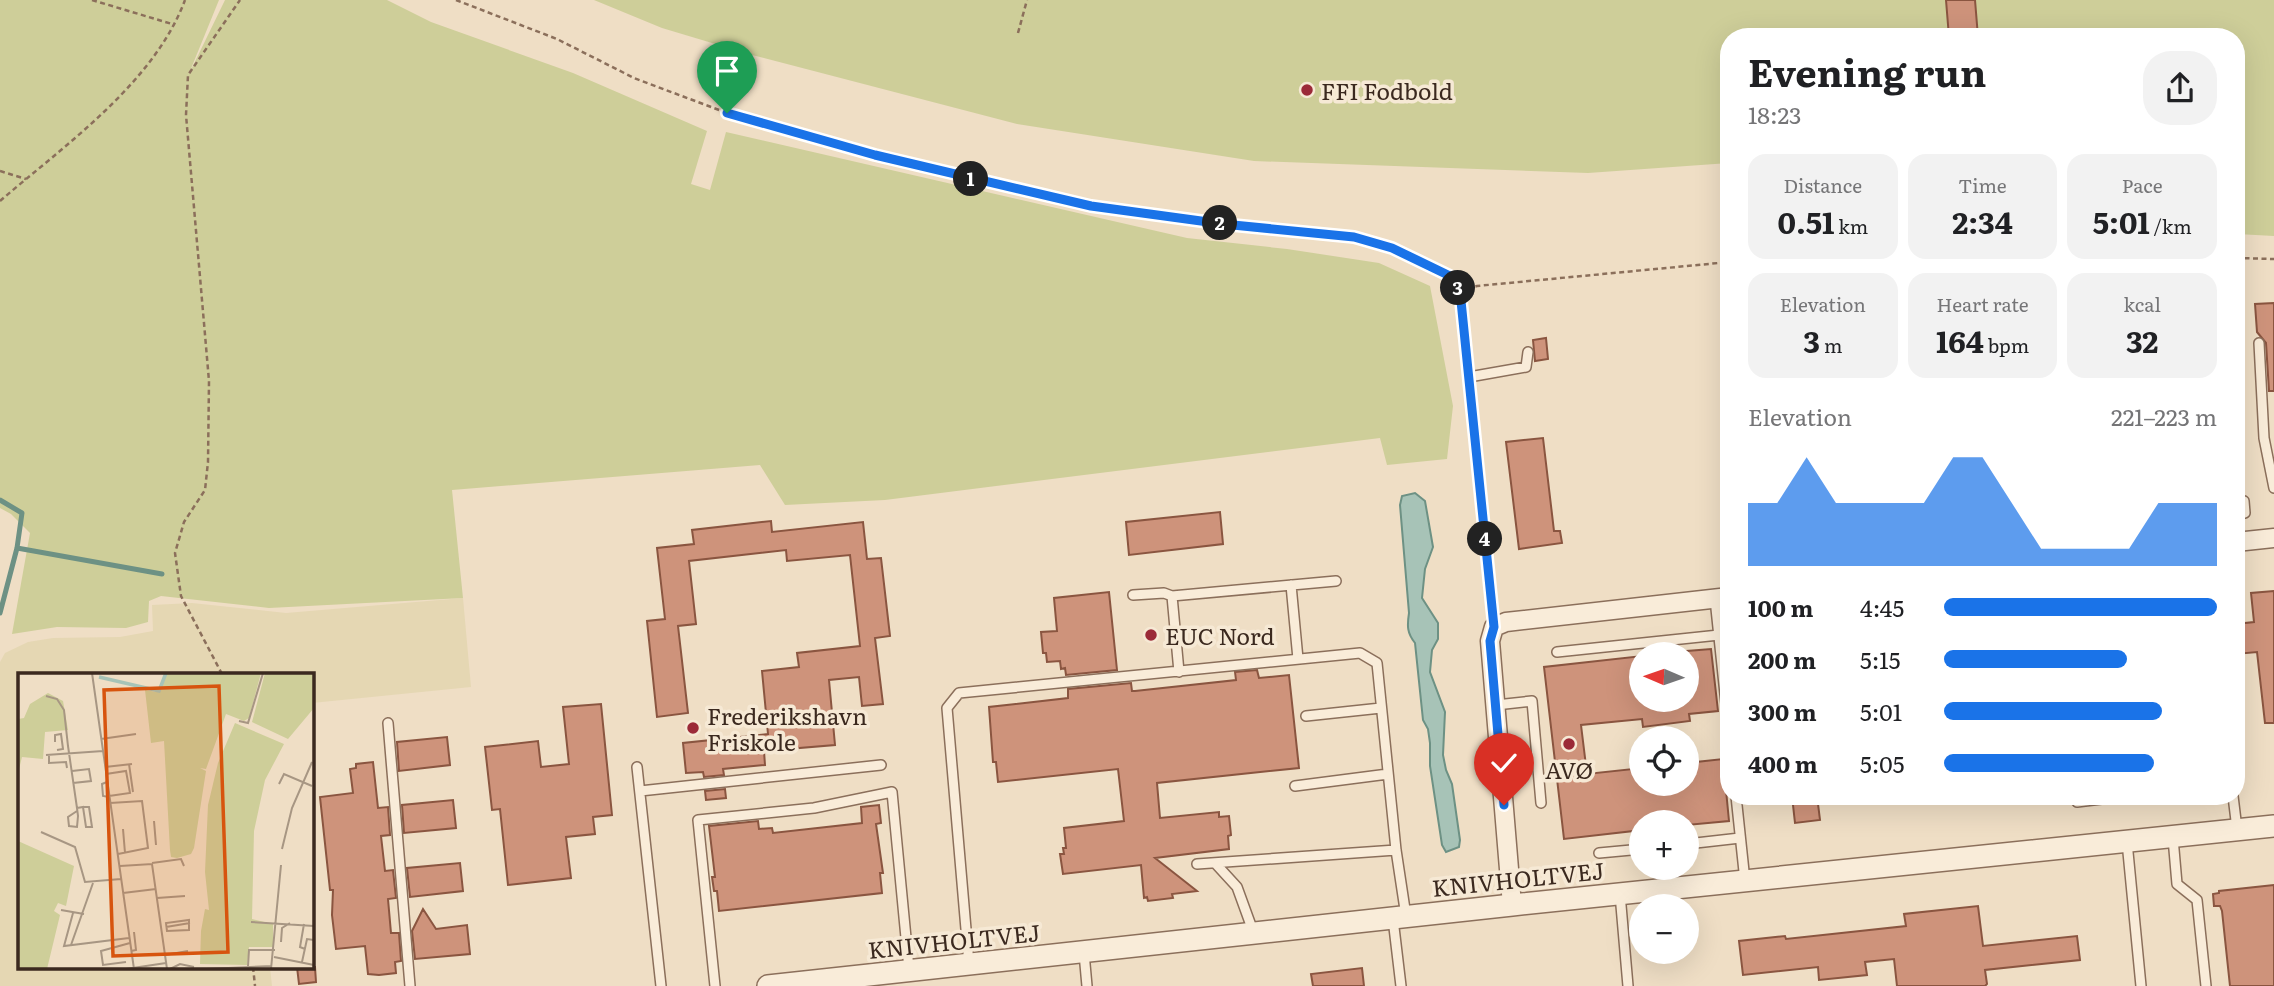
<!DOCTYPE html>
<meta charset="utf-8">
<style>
:root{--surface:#fff;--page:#f2f2f2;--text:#202124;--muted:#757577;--accent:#1a73e8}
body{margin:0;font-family:Literata,serif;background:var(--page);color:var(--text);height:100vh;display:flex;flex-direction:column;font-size:26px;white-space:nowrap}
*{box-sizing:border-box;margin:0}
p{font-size:23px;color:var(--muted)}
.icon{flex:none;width:38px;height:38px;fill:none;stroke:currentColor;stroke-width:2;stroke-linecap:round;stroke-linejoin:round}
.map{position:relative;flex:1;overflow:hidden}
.sheet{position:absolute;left:1720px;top:28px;width:525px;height:777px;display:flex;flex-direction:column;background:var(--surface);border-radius:28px;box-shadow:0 7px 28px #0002}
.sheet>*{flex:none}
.needle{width:46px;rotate:272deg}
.tools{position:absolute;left:1629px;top:642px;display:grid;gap:14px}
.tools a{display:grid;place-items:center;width:70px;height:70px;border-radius:50%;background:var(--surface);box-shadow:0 7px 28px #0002;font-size:35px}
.pin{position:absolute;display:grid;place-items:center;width:60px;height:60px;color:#fff;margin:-72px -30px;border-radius:50% 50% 50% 0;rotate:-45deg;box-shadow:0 0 7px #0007}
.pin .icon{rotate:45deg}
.km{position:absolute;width:35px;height:35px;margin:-18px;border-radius:50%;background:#222;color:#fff;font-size:19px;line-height:35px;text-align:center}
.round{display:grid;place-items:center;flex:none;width:74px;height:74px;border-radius:28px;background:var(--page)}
.head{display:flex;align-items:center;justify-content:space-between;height:119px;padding:0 28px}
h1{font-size:38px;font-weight:700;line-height:52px}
.figures{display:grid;grid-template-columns:repeat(3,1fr);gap:10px;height:119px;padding:7px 28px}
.figures div{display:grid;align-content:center;border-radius:18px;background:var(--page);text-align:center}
.figures b{font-size:30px;font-weight:700}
.figures small{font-size:19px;font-weight:400}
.figures p{font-size:19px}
.chart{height:196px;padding:14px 28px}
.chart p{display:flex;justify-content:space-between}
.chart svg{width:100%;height:126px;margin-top:7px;fill:var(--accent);opacity:.7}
ul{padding:0 28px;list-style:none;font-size:23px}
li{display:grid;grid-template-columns:112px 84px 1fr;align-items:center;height:52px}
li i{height:18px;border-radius:9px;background:var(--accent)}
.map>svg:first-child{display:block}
.farmland{fill:#e5d7b3}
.green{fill:#cece99}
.water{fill:#a7c3b7;stroke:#6d9184;stroke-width:2}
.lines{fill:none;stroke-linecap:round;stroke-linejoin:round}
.stream{stroke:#6d9184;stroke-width:5}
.building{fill:#ce937b;stroke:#8a5540;stroke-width:2}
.service-casing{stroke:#8b6f5b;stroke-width:12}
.minor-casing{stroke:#8b6f5b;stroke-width:21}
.tertiary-casing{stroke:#8b6f5b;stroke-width:24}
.path{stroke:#8b6f5b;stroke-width:2.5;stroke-dasharray:5 3.5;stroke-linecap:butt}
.service{stroke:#f9ecd9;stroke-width:9}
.minor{stroke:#f9ecd9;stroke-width:18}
.tertiary{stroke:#f9ecd9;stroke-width:21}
.route-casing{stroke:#fff;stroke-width:14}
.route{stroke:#1a73e8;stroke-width:9}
.poi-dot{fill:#9b2a38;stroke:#f6e9d5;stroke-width:2.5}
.labels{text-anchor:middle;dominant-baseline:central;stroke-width:7;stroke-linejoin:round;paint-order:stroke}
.poi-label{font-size:23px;fill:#3b291f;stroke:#f6e9d5;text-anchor:start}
.street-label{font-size:23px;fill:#3b291f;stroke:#f6e9d5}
.inset-river{fill:none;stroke:#a7c3b7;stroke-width:3.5}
.inset-road{fill:none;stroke:#a79683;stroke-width:2}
.view{fill:#d7540e;fill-opacity:0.15;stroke:#d7540e;stroke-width:3.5}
.inset-edge{fill:none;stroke:#3b291f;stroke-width:3.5}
</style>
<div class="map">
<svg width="2274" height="986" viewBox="0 0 2274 986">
<rect width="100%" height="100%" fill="#efdec5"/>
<path class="farmland" d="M463 598 471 687 312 703V674H19V967H270L272 986H0V662L5 653 28 642 53 638 120 637 153 631 152 605 192 603 286 613Z"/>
<path class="green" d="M0 0H219L188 76 225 0H387L431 22 573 73 707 131 691 184 710 190 726 132 1187 238 1287 249 1379 263 1430 286 1453 406 1447 459 1387 465 1380 438 885 500 785 505 760 465 452 490 463 598 269 608 161 596 149 601 148 622 126 628 57 627 12 634 30 533 11 514 0 508Z
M594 0H2274V236L2237 234 2236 37H1729V163L1588 173 1254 161 1017 124 752 55 662 28Z"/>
<path class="water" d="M1415 493 1425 501 1433 547 1425 569 1422 598 1438 623V639L1432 650 1430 672 1445 712 1443 755 1446 770 1452 784 1460 840 1459 847 1446 852 1442 845 1430 766V743L1428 729 1423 720 1415 643C1407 633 1407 626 1409 613L1400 505 1402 496Z"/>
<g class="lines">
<path class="stream" d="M0 500 22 513 17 548 0 613
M17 548 162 574"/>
</g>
<path class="building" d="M1946 0H1975L1978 37H1949Z
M2274 303V391H2269L2266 343 2257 332 2255 304Z
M1546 338 1548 359 1535 361 1533 340Z
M1543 438 1554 531H1560L1562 543 1519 549 1506 442Z
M1220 512 1223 544 1129 555 1126 522Z
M771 521 772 532 863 522 867 559 881 558 890 636 875 638 883 704 862 706 859 677 829 680 835 745 764 751 765 765 723 769 724 775 704 777 703 772 686 773 683 743 768 734 762 671 799 667 797 653 860 646 850 555 787 561 786 550 689 561 696 624 678 626 688 713 657 717 647 621 665 619 657 548 694 544 692 530Z
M2274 591V723H2265L2257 652 2236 654V624L2254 622 2251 593Z
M1109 592 1117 670 1066 675 1065 668 1061 669 1060 661 1047 662 1046 653H1043L1041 632 1057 631 1054 598Z
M1711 649 1718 711 1689 714 1690 721 1643 727 1642 719 1581 725 1587 774 1642 768V784H1687V763L1723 759 1729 821 1687 825V822H1642V830L1564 839 1544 667 1642 656V700H1687V651Z
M1257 670 1259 678 1289 675 1299 768 1157 783 1160 818 1219 812V817L1229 816 1231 835 1228 836 1229 849 1155 858 1197 891 1172 894 1173 898 1148 901 1147 897 1144 898 1141 865 1063 874 1060 854H1064L1063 848H1066L1064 828 1124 821 1118 769 998 782 996 762H993L989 707 1068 698V689L1131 683 1132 691H1135L1236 680 1235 672Z
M601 704 612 815 593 817 595 834 566 837 571 878 508 885 500 809 492 810 485 747 538 741 541 767 569 764 563 707Z
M447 737 450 765 399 771 397 742Z
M373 762 378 808 388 807 390 835 381 836 385 871 393 870 396 898 388 899 391 933H399L401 961 395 962 396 973 379 975 368 974 365 946 336 949 332 915 333 890H330L320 797 353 793 350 769 356 768V764Z
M725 789 726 798 706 800 705 791Z
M1792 796H1817L1820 820 1795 823Z
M453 800 456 828 404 833 402 805Z
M879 805 881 823 876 824 883 873H880L882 893 719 911 717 891H714L712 877H715L709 826 758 821 759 829 772 828 773 833 862 823 861 807Z
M460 863 463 891 410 897 407 868Z
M2274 885V986H2230L2222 911 2220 906H2214L2213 894 2219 893V891Z
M1978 906 1983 946 2077 936 2080 960 1985 970 1987 984 1985 986H1897L1894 959 1865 962 1867 975 1819 980 1818 967 1743 975 1739 941 1785 936 1786 939 1906 926 1904 914Z
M423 909 436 929 467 925 470 954 415 959 412 931Z
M297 967H315L316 982 299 984Z
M1362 968 1364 986H1313L1311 974Z"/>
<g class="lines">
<defs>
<path id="service" d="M2259 343 2264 438 2274 488
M2236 514 2245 513 2244 501
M1291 585 1298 659
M1133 595 1164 593 1172 596 1336 581
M1172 596 1179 672
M1715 599 1729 732
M1494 627 1469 377 1526 367 1528 352
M1557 652 1719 635
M1496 705 1532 701 1541 803
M1306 716 1381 708
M388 723 410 986
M2236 746 2239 764 2236 770
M637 767 661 986
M1295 786 1388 774
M640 791 881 765
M1736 796 1745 881
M2233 796 2237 829
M2077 802 2126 796
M2173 838 2177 884 2197 900 2206 986
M2127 842 2141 986
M1687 844 1740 838
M1599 853 1642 849
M1215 863 1237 887 1253 931
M1197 864 1396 850
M1620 894 1628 986
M1393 919 1401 986
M1084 953 1087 986
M969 964 947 708 959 693 1360 653 1377 663 1396 850 1406 916
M715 986 698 820 814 808 892 792 909 969"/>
<path id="minor" d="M2236 542 2274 538
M1512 905 1490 641 1494 627 1506 622 1729 597"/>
<path id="tertiary" d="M768 986 1512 905 2274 826"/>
</defs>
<use href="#service" class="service-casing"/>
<use href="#minor" class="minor-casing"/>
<use href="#tertiary" class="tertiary-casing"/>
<path class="path" d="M92 0 172 24
M456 0 557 39 634 78 727 113 875 155 1092 206 1223 224 1354 237 1392 248 1450 276 1459 291 1467 365
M1018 33 1027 0
M0 171 26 179
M0 201C65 145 154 83 185 0
M2236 258 2274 259
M1459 291 1477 286 1729 262
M222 674 181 596 175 553 184 522 205 490 208 462 209 381 186 115 188 75 240 0
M253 967 255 986"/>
<use href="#service" class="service"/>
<use href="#minor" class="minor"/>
<use href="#tertiary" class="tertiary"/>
</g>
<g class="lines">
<defs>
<path id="route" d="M727 113 875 155 1091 206 1223 224 1354 237 1392 248 1450 276 1460 291 1494 627 1490 641 1504 805"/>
</defs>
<use href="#route" class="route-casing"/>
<use href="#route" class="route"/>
</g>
<g class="poi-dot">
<circle cx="1307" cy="90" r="7"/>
<circle cx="1151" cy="635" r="7"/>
<circle cx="693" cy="728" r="7"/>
<circle cx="1569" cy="744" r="7"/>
</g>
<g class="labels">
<g class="poi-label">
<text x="1321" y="90">FFI Fodbold</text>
<text x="1165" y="635">EUC Nord</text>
<text x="707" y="715">Frederikshavn<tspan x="707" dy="26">Friskole</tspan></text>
<text x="1569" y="769" text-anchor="middle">AVØ</text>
</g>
<g class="street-label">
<text transform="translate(1518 878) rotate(-6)">KNIVHOLTVEJ</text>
<text transform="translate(954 940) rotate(-6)">KNIVHOLTVEJ</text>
</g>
</g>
<g transform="translate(18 673)">
<rect width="296" height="296" fill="#efdec5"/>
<path d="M147 0H243L231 45 226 48 208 41 188 96 182 95 188 98 176 175 173 181 159 185 153 184 152 177 146 68 133 70 127 17 139 19ZM247 0H296V35L270 66 234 49ZM30 20 45 28 50 57 27 59 25 86 4 84 0 100V46L6 45 12 31ZM217 50 266 71 247 107 236 158 234 246 255 251V274H231L229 292 182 291 183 258 187 236 191 237 187 199 190 132 200 90ZM0 168 56 193 48 233 40 230 36 238 42 242 29 296H0Z" fill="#cece99"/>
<path class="inset-river" d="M81 4 141 18 148 0"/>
<path class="inset-road" d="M74 0 116 296M28 23 39 26 46 37 50 73 59 135 60 143 59 154 51 153 50 144 59 138M221 48 230 50 245 0M83 66 118 61M37 69V62L43 61 45 76 39 77M28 82 85 78M31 83V90L48 89 49 95M111 91 115 119M87 94 114 91M54 98 71 96 73 108 55 110M88 101 108 98 112 120 91 123M89 109 84 111 85 123 91 124M261 111 266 101 294 113M92 130 124 128 130 175 100 181M59 135 65 134 68 154H74L71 134H65M136 148 138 172M105 156 107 180M23 159 57 174 67 209 103 206M264 176 274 135 294 89M134 190 163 186 166 193M102 193 134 191 149 296M105 220 138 216M139 225 167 223M43 237 66 241M55 240 46 273 111 265M171 247V257L149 258 148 250ZM233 249 296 253M286 251 282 274 287 276M148 254 172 250M263 269 264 255 272 250M53 272 75 210M113 278 118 277 116 259M147 282 170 278M256 284 296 292M108 289 85 292 83 278 112 270M284 289 289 266 296 267M230 293 231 277H257M108 296 148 290M152 296 162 291 176 294M188 296 254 293M253 296 263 192"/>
<path class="view" d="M201 13 210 279 95 283 86 17Z"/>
<rect width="296" height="296" class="inset-edge"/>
</g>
</svg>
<div class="tools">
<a><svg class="needle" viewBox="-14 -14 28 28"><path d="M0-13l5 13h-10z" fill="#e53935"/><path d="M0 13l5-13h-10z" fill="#757577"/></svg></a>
<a><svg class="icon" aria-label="locate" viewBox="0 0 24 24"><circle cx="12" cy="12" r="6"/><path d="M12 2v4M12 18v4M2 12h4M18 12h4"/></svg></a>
<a>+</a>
<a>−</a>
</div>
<div class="pin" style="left:727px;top:113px;background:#1e9e55"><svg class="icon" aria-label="arrive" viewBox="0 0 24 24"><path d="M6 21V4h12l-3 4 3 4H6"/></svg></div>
<div class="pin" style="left:1504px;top:805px;background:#d93025"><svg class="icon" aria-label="check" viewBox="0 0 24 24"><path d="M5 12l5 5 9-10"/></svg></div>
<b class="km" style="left:971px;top:179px">1</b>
<b class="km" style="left:1220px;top:223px">2</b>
<b class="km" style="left:1458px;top:288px">3</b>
<b class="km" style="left:1485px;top:539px">4</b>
<section class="sheet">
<div class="head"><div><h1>Evening run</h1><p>18:23</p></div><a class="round"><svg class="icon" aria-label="share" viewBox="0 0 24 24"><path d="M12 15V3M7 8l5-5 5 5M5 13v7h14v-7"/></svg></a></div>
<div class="figures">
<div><p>Distance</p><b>0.51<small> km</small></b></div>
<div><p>Time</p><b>2:34</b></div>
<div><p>Pace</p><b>5:01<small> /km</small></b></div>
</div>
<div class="figures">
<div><p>Elevation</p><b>3<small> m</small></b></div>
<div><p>Heart rate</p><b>164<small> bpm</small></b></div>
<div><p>kcal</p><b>32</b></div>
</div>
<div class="chart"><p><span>Elevation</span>221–223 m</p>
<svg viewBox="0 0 160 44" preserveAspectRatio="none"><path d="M0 44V22L10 22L20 6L30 22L40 22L50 22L60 22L70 6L80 6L90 22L100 38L110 38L120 38L130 38L140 22L150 22L160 22V44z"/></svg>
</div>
<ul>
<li><b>100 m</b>4:45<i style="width:100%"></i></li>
<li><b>200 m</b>5:15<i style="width:67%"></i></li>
<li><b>300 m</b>5:01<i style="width:80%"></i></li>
<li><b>400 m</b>5:05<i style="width:77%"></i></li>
</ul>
</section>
</div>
